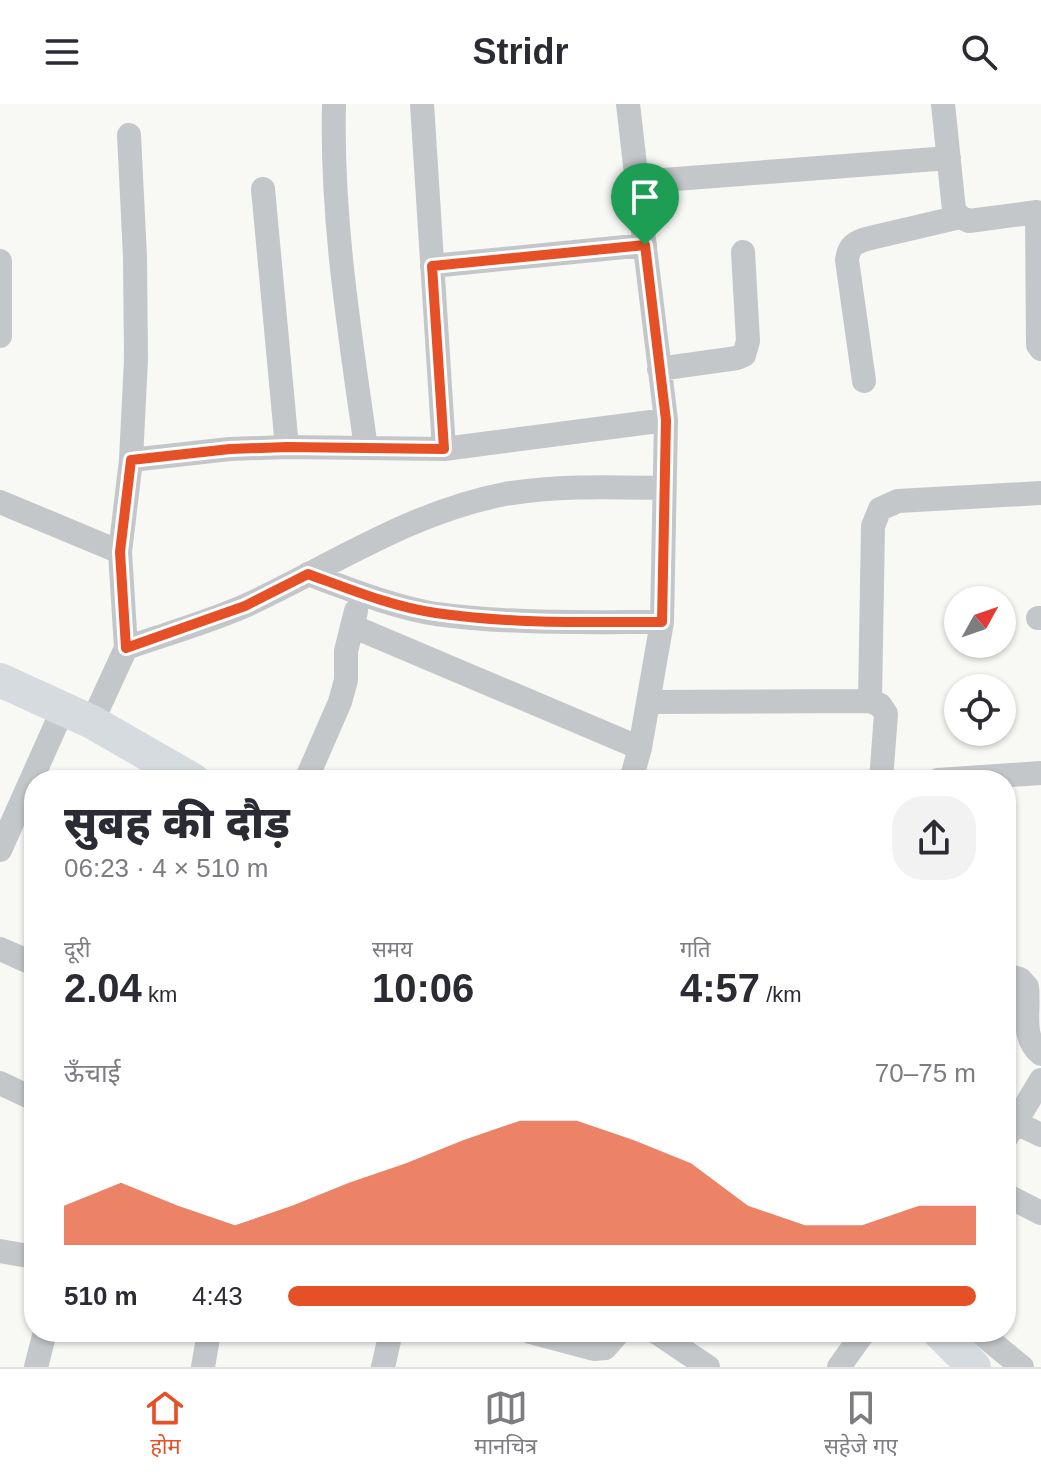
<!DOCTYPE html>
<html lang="hi">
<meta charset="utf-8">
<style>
:root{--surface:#fff;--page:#f2f2f3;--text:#2b2b33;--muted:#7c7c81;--line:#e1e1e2;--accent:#e65026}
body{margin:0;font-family:Helvetica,"Noto Sans Devanagari",sans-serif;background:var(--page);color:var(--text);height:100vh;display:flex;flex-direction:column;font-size:30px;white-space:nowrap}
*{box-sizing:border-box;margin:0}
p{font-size:26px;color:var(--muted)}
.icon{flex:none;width:44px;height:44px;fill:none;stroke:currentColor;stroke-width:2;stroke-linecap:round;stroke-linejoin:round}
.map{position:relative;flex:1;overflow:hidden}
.panel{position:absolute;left:24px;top:666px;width:992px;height:572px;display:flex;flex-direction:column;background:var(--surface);border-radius:32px;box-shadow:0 2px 6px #0004}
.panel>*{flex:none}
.needle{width:52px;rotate:50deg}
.fabs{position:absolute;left:944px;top:482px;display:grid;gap:16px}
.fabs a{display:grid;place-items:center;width:72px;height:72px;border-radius:50%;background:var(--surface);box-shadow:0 2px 6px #0004;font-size:40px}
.pin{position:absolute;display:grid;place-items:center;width:68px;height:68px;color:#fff;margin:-82px -34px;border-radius:50% 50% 50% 0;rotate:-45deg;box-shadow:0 0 8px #0007}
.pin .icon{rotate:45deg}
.round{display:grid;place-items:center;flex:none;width:84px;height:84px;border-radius:32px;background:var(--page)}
.head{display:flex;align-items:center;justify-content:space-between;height:136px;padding:0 40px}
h1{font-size:44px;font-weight:800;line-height:60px}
.metrics{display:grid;grid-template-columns:repeat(3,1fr);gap:12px;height:136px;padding:8px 40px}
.metrics div{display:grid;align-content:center}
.metrics b{font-size:40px;font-weight:800}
.metrics small{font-size:22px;font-weight:400}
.metrics p{font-size:22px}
.chart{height:224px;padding:16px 40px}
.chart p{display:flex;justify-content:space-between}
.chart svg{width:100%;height:144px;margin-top:8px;fill:var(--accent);opacity:.7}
ul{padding:0 40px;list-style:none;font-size:26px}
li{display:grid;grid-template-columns:128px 96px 1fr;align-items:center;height:60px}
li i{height:20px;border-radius:10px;background:var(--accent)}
header{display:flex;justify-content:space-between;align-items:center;height:104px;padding:0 40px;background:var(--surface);font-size:36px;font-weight:800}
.dock{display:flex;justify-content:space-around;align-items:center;height:112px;border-top:2px solid var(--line);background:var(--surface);font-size:22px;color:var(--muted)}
.dock a{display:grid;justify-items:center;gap:4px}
.dock .active{color:var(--accent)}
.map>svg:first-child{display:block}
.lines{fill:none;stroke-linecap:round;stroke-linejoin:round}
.minor{stroke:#c3c7ca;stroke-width:24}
.secondary{stroke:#d6dbdf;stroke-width:34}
.route-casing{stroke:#fff;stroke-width:16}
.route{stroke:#e65026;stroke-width:10}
</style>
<header><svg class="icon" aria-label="menu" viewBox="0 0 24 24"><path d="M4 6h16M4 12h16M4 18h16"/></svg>Stridr<svg class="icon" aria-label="search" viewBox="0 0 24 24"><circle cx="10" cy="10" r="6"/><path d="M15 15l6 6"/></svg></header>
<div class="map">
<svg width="1041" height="1263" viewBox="0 0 1041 1263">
<rect width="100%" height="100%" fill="#f8f8f5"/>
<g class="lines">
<path class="minor" d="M334 0C331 115 350 230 366 344
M422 0 444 345 666 316
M628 0 637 78 949 54
M943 0 954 106 960 113 969 117 1037 108 1038 241 1041 245
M263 85 287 343
M0 157V232
M432 162 645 141
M659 265 737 254 744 251 748 237 743 148
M864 277 847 156C849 142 854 139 866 135L960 113
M131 356 230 345 287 343 444 345
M0 398 120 448
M308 470C349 485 393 503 436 510 511 520 587 518 662 518
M1038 514H1041
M352 522 640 644 662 518 666 316 637 78
M126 544C166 530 209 518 247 501 333 461 411 408 505 390 558 381 611 383 664 384
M870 597 873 422 880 405 898 397 1041 389
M650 598 870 597 880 601 886 610 881 676
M92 618 126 544 120 448 131 356 136 255 135 153 129 31
M306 676 340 598 346 576V547L356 507
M631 676 640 644
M938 676 1041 669
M0 746 63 605
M0 845 34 860
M1006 871 1020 875 1027 883C1030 907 1020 933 1041 950
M0 979 34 995
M1016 1019 1041 1031
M1006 1034 1041 976
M1006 1091 1041 1109
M0 1147 34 1153
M530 1228 594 1245 605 1244 619 1228
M656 1228 708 1263
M979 1228 1022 1263
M36 1263 45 1228
M203 1263 209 1228
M383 1263 391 1228
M839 1263 864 1228"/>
<path class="secondary" d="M0 576 92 618 193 676
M939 1228 974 1263"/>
</g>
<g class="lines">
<defs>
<path id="route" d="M645 141 666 316 662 518C587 518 511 520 436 509 393 503 349 485 308 470L245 502 126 544 120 448 131 356 230 345 287 343 444 345 432 162Z"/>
</defs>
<use href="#route" class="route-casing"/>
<use href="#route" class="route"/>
</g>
</svg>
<div class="fabs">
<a><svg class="needle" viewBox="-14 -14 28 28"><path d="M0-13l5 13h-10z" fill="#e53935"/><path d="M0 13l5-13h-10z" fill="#7c7c81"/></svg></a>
<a><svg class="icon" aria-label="locate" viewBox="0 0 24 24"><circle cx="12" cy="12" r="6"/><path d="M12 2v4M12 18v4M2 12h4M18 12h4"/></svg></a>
</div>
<div class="pin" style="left:645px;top:141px;background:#1e9e55"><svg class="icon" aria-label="arrive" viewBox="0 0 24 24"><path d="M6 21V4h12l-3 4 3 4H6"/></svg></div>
<section class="panel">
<div class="head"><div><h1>सुबह की दौड़</h1><p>06:23 · 4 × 510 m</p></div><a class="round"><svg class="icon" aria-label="share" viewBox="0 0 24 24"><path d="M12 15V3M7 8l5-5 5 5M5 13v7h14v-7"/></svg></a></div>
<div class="metrics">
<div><p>दूरी</p><b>2.04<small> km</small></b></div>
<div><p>समय</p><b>10:06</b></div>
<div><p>गति</p><b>4:57<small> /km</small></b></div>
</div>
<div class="chart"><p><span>ऊँचाई</span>70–75 m</p>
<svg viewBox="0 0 160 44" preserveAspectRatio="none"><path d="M0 44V32L10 25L20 32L30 38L40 32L50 25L60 19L70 12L80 6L90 6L100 12L110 19L120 32L130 38L140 38L150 32L160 32V44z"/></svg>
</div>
<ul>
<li><b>510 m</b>4:43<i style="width:100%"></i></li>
</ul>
</section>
</div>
<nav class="dock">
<a class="active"><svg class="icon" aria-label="home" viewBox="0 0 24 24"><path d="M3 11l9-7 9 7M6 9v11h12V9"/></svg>होम</a>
<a><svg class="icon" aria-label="map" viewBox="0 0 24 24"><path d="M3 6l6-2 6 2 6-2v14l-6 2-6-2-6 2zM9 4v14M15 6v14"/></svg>मानचित्र</a>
<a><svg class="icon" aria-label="saved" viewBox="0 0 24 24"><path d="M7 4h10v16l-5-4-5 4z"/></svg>सहेजे गए</a>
</nav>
